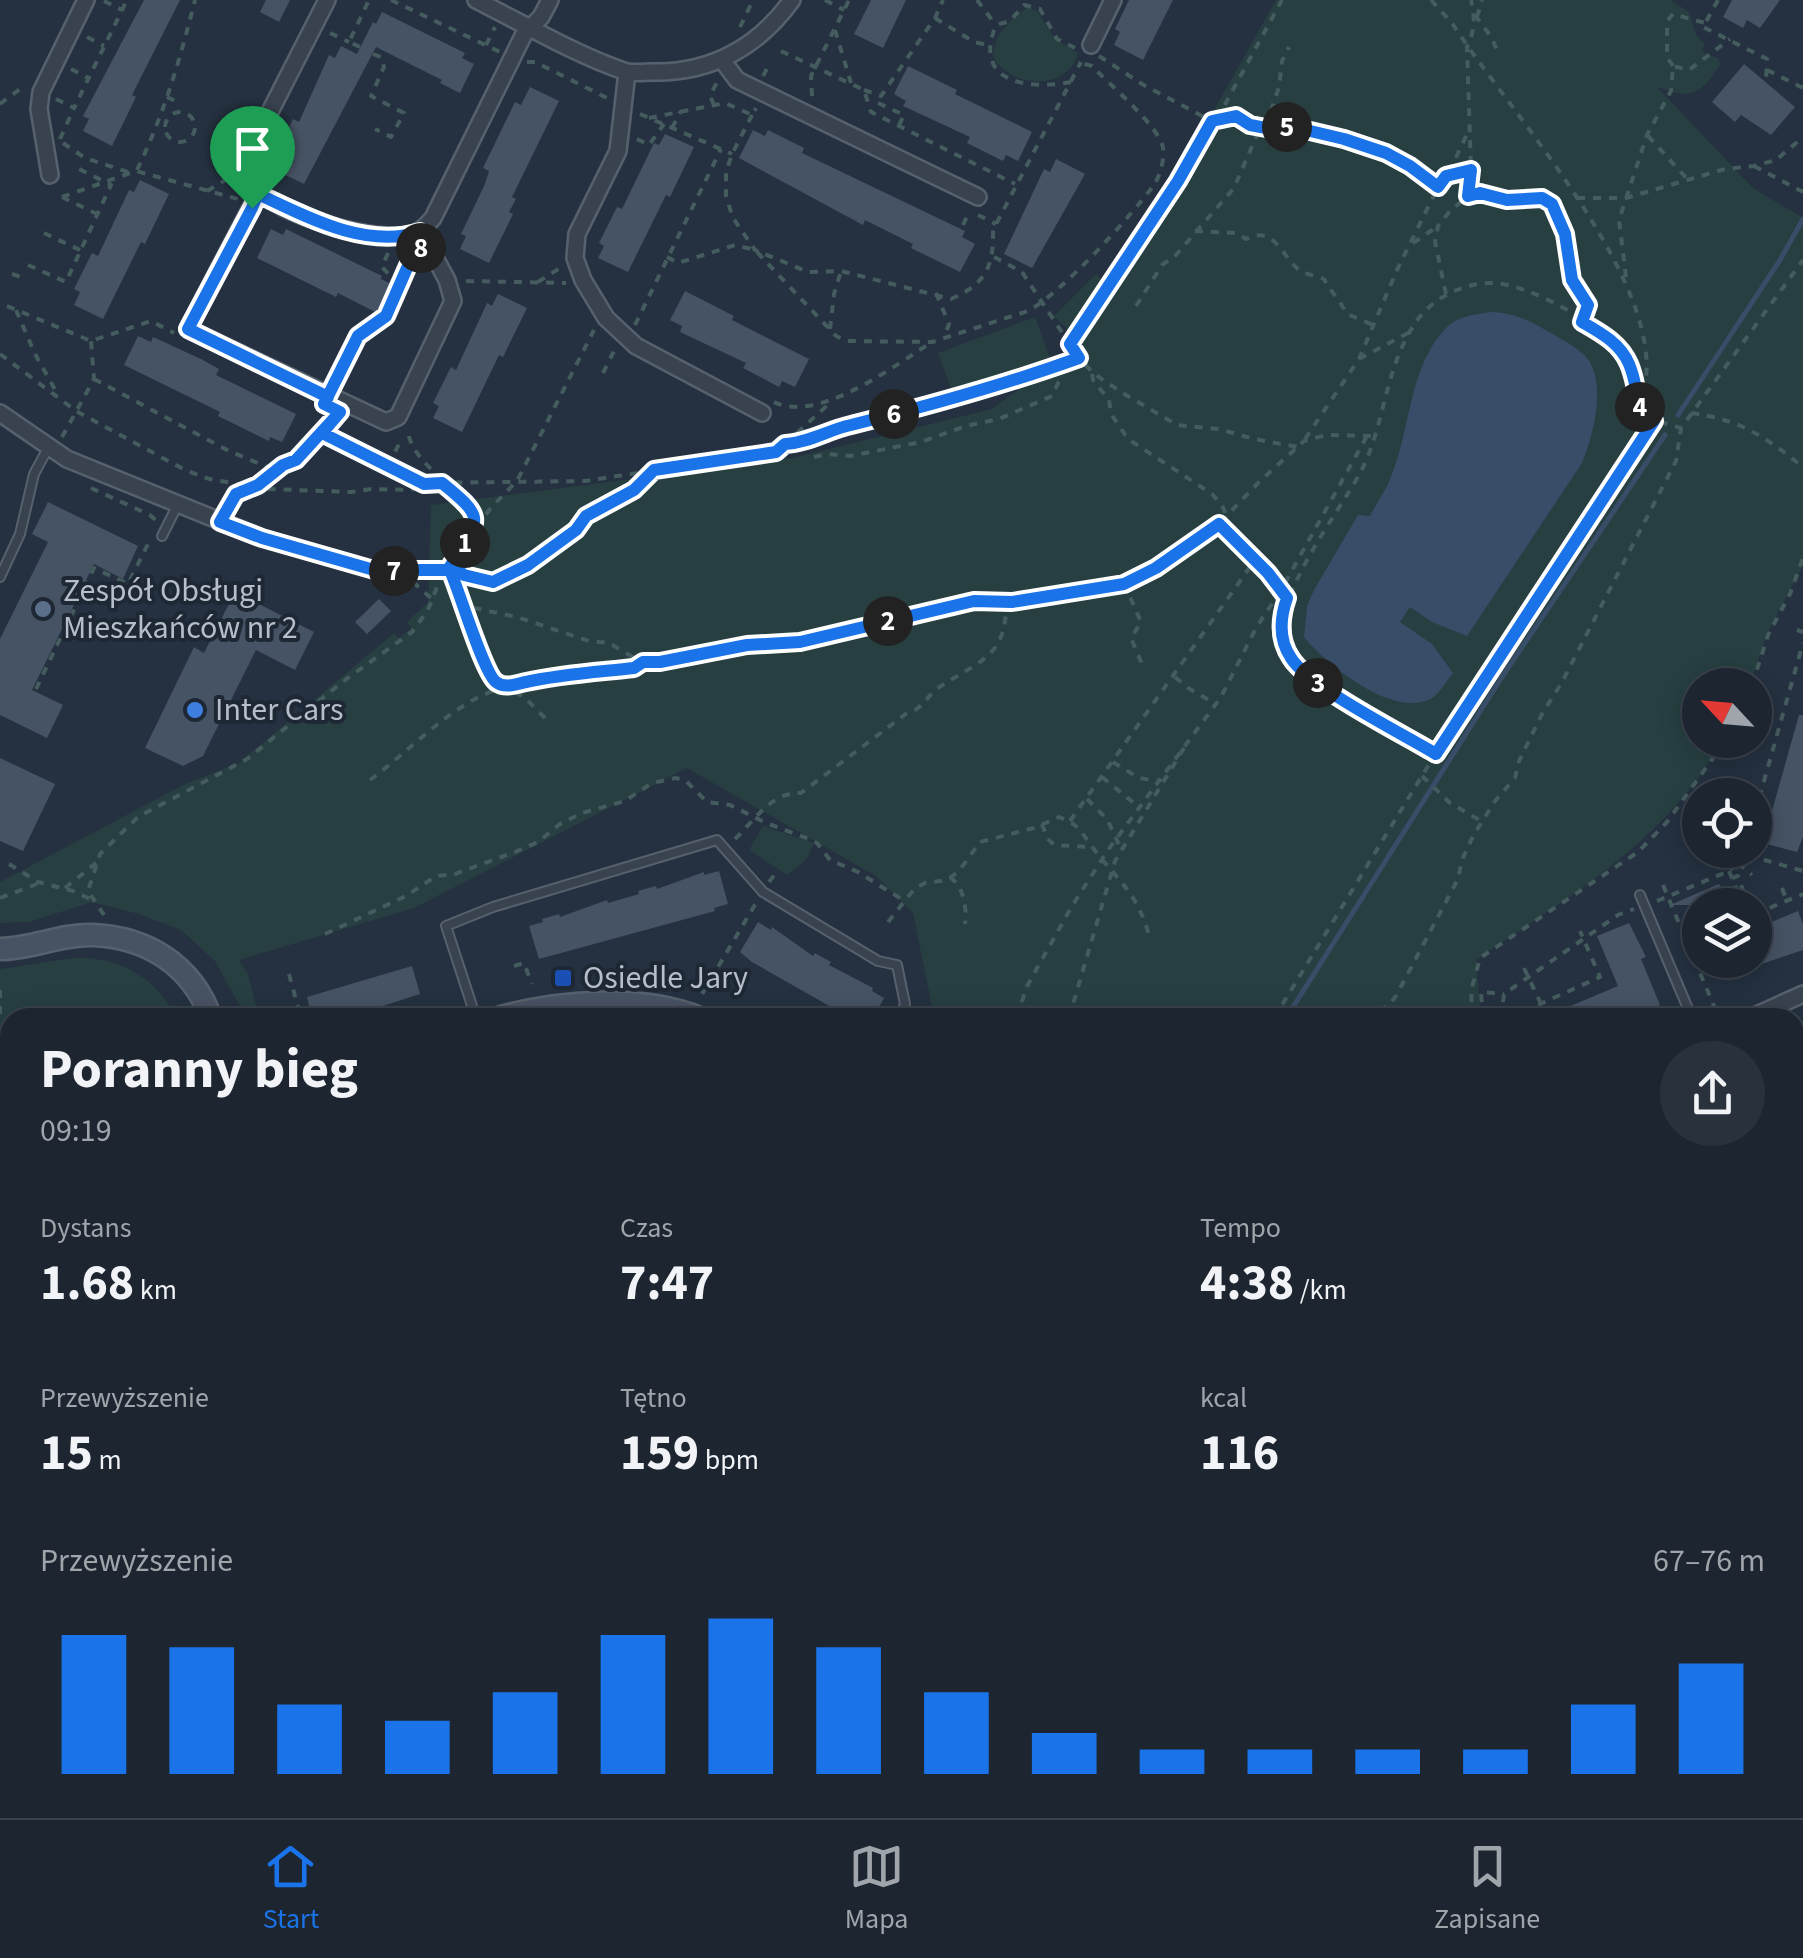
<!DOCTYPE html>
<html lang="pl">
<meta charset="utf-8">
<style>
:root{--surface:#1c2530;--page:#29313c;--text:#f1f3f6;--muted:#a0a5ab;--line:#3a424c;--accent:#1a73e8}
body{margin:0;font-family:"Source Sans 3",sans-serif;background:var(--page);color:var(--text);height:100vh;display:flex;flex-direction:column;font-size:38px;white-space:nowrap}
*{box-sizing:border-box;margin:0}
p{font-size:32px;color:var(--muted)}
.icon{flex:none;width:55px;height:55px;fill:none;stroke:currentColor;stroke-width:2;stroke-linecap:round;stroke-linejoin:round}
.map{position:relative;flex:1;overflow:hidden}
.side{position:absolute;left:0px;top:1008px;width:1805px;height:812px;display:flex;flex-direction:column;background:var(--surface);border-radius:30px 30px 0 0;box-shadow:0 5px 25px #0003,0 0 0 2px var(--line)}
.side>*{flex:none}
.needle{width:65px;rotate:296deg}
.controls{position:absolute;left:1682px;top:668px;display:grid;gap:20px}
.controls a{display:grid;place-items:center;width:90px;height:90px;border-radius:50%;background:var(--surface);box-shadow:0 5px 25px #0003,0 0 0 2px var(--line);font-size:50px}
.pin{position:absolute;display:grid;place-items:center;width:85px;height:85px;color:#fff;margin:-102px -42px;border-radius:50% 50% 50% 0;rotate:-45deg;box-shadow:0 0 10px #0007}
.pin .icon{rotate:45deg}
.km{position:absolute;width:50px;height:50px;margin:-25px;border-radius:50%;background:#222;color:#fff;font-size:28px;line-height:50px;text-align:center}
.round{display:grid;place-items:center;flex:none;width:105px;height:105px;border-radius:52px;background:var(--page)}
.overview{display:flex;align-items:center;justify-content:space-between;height:170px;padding:0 40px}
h1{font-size:55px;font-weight:700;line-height:75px}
.stats{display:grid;grid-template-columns:repeat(3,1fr);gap:15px;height:170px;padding:10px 40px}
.stats div{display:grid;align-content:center}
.stats b{font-size:50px;font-weight:700}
.stats small{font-size:28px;font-weight:400}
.stats p{font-size:28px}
.chart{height:280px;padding:20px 40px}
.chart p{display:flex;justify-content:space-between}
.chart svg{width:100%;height:180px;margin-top:10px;stroke:var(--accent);stroke-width:6}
.menu{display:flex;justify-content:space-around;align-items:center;height:140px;border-top:2px solid var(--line);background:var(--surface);font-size:28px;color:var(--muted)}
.menu a{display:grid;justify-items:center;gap:5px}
.menu .current{color:var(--accent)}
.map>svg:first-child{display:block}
.green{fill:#273f41}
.water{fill:#384d68}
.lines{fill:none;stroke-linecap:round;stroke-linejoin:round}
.stream{stroke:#384d68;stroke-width:5}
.building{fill:#465364}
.lane-casing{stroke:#57616d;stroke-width:12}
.street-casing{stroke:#57616d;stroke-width:20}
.secondary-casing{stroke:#57616d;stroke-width:25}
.path{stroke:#455c5e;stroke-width:4;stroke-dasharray:8 8;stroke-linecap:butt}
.lane{stroke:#394350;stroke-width:8}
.street{stroke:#394350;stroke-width:15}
.secondary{stroke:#475263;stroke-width:20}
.tram{stroke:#5b6777;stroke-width:2.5}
.route-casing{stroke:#fff;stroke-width:20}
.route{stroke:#1a73e8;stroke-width:12}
.service-dot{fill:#5c6f8a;stroke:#1e2835;stroke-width:4}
.shop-dot{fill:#3f7fe0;stroke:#1e2835;stroke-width:4}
.transit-dot{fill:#1a4fb4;stroke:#1e2835;stroke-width:4}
.labels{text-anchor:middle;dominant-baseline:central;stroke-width:8;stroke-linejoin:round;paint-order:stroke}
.poi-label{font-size:32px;fill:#b5beca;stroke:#1e2835;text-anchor:start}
</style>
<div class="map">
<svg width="1803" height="1818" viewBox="0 0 1803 1818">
<rect width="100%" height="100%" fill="#253140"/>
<path class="green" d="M1276 0H1670L1689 12 1696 35 1705 44 1702 52 1719 59 1720 65C1699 97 1690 99 1657 87L1753 188 1803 218V566L1766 635 1750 685H1700V740H1723C1667 841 1568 897 1476 960L1481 1017H934L913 913 876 876 687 768 414 908 239 960 248 974 259 1017H246L215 961 181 930 139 914 92 902 29 922 0 923V882L187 783 239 763 394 633 399 638 411 628 407 622 428 602 431 505 792 458 992 409 1082 342 1110 293 1070 332 1054 316 1096 274 1113 290Z
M1028 7 1037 11 1055 39 1078 53C1068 91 1014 89 994 59 991 36 1011 19 1028 7Z
M1035 317 1051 361 954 397 938 353Z
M763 826 814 843 806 860 787 875 749 850Z
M73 958C118 956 156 977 176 1017L10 1018V1148L0 1128V969Z
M1803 1172V1271H1796L1795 1175Z
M0 1398 10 1418V1495L0 1477Z
M332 1810H587L563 1818H339Z
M796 1810H927L928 1818H799Z"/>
<path class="water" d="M1491 312C1514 313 1529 320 1549 332 1562 339 1577 347 1587 358 1607 383 1593 437 1582 463L1467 636 1432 622 1410 607 1400 622 1432 644 1453 673C1447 680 1440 693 1432 698 1394 720 1326 664 1304 637L1307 606 1314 590 1358 515 1370 516C1377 502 1387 489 1392 474 1411 427 1409 365 1447 327 1458 316 1477 314 1491 312Z"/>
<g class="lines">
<path class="stream" d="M1678 415 1780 260 1803 219
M1286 1018 1502 677 1665 435"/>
</g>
<path class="building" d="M144 0H180L132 95 136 97 112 146 83 131 89 119 83 116Z
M266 0H290L279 22 260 12Z
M871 0H906L883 48 854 34Z
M1129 0H1173L1143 60 1114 45 1120 32 1115 29Z
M1732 0H1780L1760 28 1747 20 1743 28 1723 17Z
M382 12 465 53 462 58 474 64 460 93 440 83 442 80 376 47 304 184 275 170 281 158 275 155 293 119 299 122 329 55 335 58 341 46 357 54 373 22 376 24Z
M1744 64 1795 107 1771 135 1741 115 1735 122 1712 102Z
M908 66 957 90 955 94 1032 132 1018 161 1006 155 1003 161 967 143 970 137 903 106 906 101 894 94Z
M530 87 559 101 512 197 516 199 509 212 513 214 489 263 460 249 466 236 461 234 485 184 489 171 483 168 515 102 521 105Z
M753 130 765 136 768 130 804 148 802 153 965 231 962 237 975 244 960 272 911 248 913 244 865 220 863 225 739 158Z
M665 134 694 147 670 197 666 195 628 272 598 258 604 246 599 243 617 207 622 209 654 143 659 145Z
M1056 159 1085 174 1032 268 1004 254 1044 169 1050 172Z
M140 180 169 194 145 244 141 242 103 319 74 305 80 292 74 289 92 253 98 256 129 190 134 192Z
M271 229 283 235 286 229 382 276 381 279 393 285 379 314 338 293 336 297 257 258Z
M685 291 734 316 732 320 809 359 795 387 782 381 779 387 743 368 746 363 680 332 682 326 670 320Z
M498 294 527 308 503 357 499 355 462 432 433 418 439 406 433 403 451 367 456 370 487 303 492 306Z
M138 336 151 342 153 337 201 359 219 369 216 375 296 414 282 442 270 437 269 441 218 416 220 412 124 365Z
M48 502 138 546 123 579 94 564 32 690 63 705 47 738 0 715V639L48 542 32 534Z
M235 592 314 632 295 670 256 650 203 756 183 766 145 748 194 647 204 653Z
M379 599 391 611 367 634 355 622Z
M1799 715H1803V837L1797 852 1763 843Z
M0 758 55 784 23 851 0 841Z
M719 871 728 904 714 908 715 911 539 959 529 926 543 922 542 919 559 914 560 917 607 900 608 903 639 894 638 891 656 886 657 889 704 872V875Z
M1719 884 1729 905H1670Z
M1798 911 1803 924V950L1723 977 1716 960H1755V929Z
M758 922 771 930 772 927 813 956 815 953 831 962 829 965 873 988 872 991 884 998 873 1018H834L838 1011 752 962 740 952Z
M1629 923 1646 957 1641 959 1660 1005 1631 1018H1542L1618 986 1597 936Z
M412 966 420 994 346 1018H312L307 997Z"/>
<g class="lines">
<defs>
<path id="lane" d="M162 536 177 506
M0 577 20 534 34 474 48 448
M1640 895 1692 1018
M476 1018 446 926 493 907 717 840 763 892 878 961 897 965 905 1004 899 1018
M424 1810 431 1818
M181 1818 190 1810"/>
<path id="street" d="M327 0 252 147 245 176C261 211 371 243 408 235 420 233 425 227 433 218L524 34 541 17 550 0
M476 0C522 23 576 55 624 71 633 74 644 72 654 72 712 73 759 46 792 0
M1091 45 1113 0
M722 60 737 80 978 197
M627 72 618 151 577 234 575 258 583 280 606 318 636 346 762 413
M50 175 39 109 41 92 86 0
M258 194 188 329 386 422 398 417 453 301 447 280 421 232
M0 413 67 459 262 538
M1750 1018 1803 994
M1636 1810 1663 1818
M1352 1818 1361 1810
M1460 1818 1470 1810
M1611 1818 1616 1810
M1796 1818 1803 1778"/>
<path id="secondary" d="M0 949C31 949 61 934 92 935 147 937 192 965 211 1018
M498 1018C557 1001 641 994 700 1018
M0 1180 10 1178
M0 1210 10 1203
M0 1375 10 1395
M0 1497 10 1514
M1795 1789 1803 1790
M234 1810 240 1818
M270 1810 277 1818"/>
</defs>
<use href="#lane" class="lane-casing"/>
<use href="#street" class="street-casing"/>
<use href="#secondary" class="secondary-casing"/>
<path class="path" d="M391 0 500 52
M825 0 844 10
M977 0 995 24
M1431 0 1452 23C1505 107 1683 299 1640 401
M1718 0 1703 27 1767 59 1766 82
M104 1 122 10
M1475 15 1492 38 1498 53
M1477 17 1482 0
M935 18 974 42 987 45
M740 27 753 0
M835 30 851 83
M330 33 349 42
M87 37 104 46
M486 45 495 27
M360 47 349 42 369 0
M781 51 864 90 871 112 1015 184
M373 54 381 57 384 67 371 96 404 113 391 137 375 129
M1099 56 1142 84 1202 116 1212 121 1236 117 1250 125 1277 130 1294 127 1386 153 1410 166 1438 187
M527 62H535L609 99
M1673 66 1667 57V21L1673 14 1705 23
M71 69 88 78
M1767 70 1803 88
M763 76 770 63
M1071 82C1028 90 972 83 996 25L1010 21 1024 5 1040 9 1057 39 1075 48
M864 90 881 96 935 18 943 0
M812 96 811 76 849 0
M167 97 177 102
M56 99 74 108 127 0
M878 103 904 115 899 125
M0 104 24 86
M714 105 710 96 717 82
M165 127a15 15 0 1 1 30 0a15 15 0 1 1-30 0Z
M640 114 732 154
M752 115 732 154 726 172V196L733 218 755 250 808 272 841 271 951 299C986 284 994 266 993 230L1081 62
M649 118 725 103 752 115 756 108
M1217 119 1282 0
M672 128 681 111
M1648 136 1689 181
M60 139 74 108
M637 139 649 145 664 124
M63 143 85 158 131 173
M1754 166 1803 192
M137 170C164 114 180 60 195 0
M1449 172 1468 132
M207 191 229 178
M1468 196 1471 170 1467 47C1475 31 1475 17 1471 0
M62 197 136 171 238 199
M62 197 97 214
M1577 198H1626L1725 169 1754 166 1776 160 1803 137
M978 215 996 224
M963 225 969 212
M1195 231 1236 233 1246 239C1274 225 1281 255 1299 270 1305 274 1316 276 1324 279 1331 292 1340 301 1347 314L1373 325
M44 233 80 250
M1413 243 1438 226
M388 253 382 267 399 285
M667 257 678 263 735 245 755 250 836 336 847 341 932 342 1028 311C1062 293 1130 217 1154 185 1160 176 1165 158 1163 148 1160 127 1108 83 1092 66L1081 63
M994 257 1022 272 1079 358 1093 373 1121 392 1177 425 1219 429 1254 439 1298 447
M28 265 66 282 111 185 77 168
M12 274 21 277
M1626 277 1619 220 1647 135 1671 91 1673 66 1689 70 1730 39
M466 281 566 283
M538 282 563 266
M936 293 949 324 945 335
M1446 294 1435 242 1438 226 1449 212 1468 196 1480 193 1507 200 1542 198C1571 217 1562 249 1571 278 1574 287 1582 296 1588 305L1583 321
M7 306 91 341 151 321 174 333
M1136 306 1162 265 1176 255 1234 188 1256 137 1269 117 1279 87 1282 61 1289 47
M16 310 35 354 58 395
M635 325 721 149
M830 329 834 294 841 271
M358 336 371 342
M1070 344 1178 181 1212 121
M0 354 76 411 185 470 209 479 268 489 351 492 372 489 411 490 424 485
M1359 359 1408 333
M603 373 616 347
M1092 374 1093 380 1109 400 1111 414 1128 439 1212 494 1222 505 1227 517
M94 379 227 450 267 467 295 461 337 415
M335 382 358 336 385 316 415 252
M774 402C819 424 895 365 932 342
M1691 413C1741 420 1764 436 1803 467
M322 433 424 483 585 481 776 452 831 402
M409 436C414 464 470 498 475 515 475 517 474 530 474 532
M62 437 94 379 91 341
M1305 439 1359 359 1397 270 1441 181 1455 172 1471 170
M788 444 1021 380 1079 358
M814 457 828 454 850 456 921 442 966 426 999 419 1052 396 1062 375 1059 365
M388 466 400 442
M91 488 150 515 158 522
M229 505 242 490 258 485 280 467
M1219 524 1268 573 1287 597
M277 543 373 569H448
M451 565 477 580 493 582 528 565 576 530 586 516 634 489 654 470
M449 568 458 593 474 608 517 617 589 641 609 643 643 663 661 662 747 645 800 642 974 601 1012 602 1124 583 1156 569 1219 524 1258 483 1304 441 1326 435 1373 436
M401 571 433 600
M1124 583 1141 622 1131 638 1142 664
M462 599 486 670 496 682 524 697 549 722
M1797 630 1803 632
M1175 677 1188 688 1216 704
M1752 685 1768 635 1790 594 1803 558
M36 689 94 568 128 584 150 540
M1436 753C1398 731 1297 684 1284 644 1270 601 1337 515 1359 475 1386 426 1383 368 1418 319 1435 297 1462 284 1490 283 1527 282 1607 327 1626 358 1650 398 1620 413 1681 428
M1113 762 1139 778 1158 781
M1422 776 1450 803 1481 821
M1102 777 1140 808
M370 780C404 755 438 719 475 699 523 674 581 674 634 668L643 663
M1087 799 1107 819 1120 847
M1755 813 1803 643
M1070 821 1255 560
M1042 824 1047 838 1054 845 1092 847
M735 839C756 819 771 792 801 793L907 713C923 709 925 698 937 689 956 674 990 663 1000 639 1006 627 1003 616 1012 602
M1733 851 1803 871
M1738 863 1752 875
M9 864 38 882 73 891 90 899
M1729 871 1743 905
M950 877C964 887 967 908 965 924
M1732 878 1738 876 1748 905
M769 882 778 870
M1663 885 1719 1018
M65 888 96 863
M1782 888 1787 901
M0 898 37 884
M1657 901 1729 871 1738 863 1745 850
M1755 914 1803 894
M104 915 88 891 100 854 138 817 247 759 345 680 412 632 428 610 439 582 461 548 490 509 517 481 594 330
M888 922 915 888 925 883 947 880 959 871 980 842 1034 828 1059 817C1081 826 1080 831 1093 848 1119 882 1136 891 1149 935
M325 934 406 896 436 876 455 874 515 852 538 842 560 824 582 813 625 801 652 783 676 778 686 781 707 802 730 805 766 823 809 839 817 843 830 860 858 872 903 900
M514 966 524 963 532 984
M1524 968 1541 1004
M289 974 301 1018
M0 990V1016
M702 994 756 903
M1023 1018 1022 1002 1026 988 1072 906 1108 850 1221 697 1256 628 1281 590 1367 436
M1069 1018 1115 861 1184 748
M1274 1018 1436 753 1654 421
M1365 1018 1389 1005 1396 996 1458 879 1462 860 1473 836 1495 801 1515 778 1519 761 1543 712 1561 684 1676 461 1681 428 1803 260
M1473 1018 1471 991 1480 958 1638 852 1667 822 1726 740
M1483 1018 1481 992 1504 994
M1501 1018 1504 994 1618 915 1634 909
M1509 1018 1600 977 1580 931
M1795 1036 1803 1033
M0 1133 10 1153
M1795 1145 1803 1142
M1795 1169 1803 1166
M0 1228 10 1241
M1795 1279 1799 1286H1803
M1795 1356 1803 1357
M1795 1396 1803 1399
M1795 1412 1803 1415
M1795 1517 1802 1498
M0 1544 10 1560
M1795 1706 1803 1708
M1795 1759 1803 1727
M321 1810 327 1818
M328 1810 336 1818
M359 1810 373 1818
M704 1810 728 1818
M931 1810 932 1818
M1569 1810 1588 1818
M609 1818 632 1810
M1311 1818 1317 1810"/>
<use href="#lane" class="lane"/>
<use href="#street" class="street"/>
<use href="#secondary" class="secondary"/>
<path class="tram" d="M0 1280 10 1300
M300 1810 307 1818"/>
</g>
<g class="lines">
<defs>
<path id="route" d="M252 208 188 329 328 397 324 404 340 412 322 433 424 484 442 483C488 520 479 519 451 565L449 568C459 589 483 672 496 682 505 689 516 684 526 682 562 674 598 672 634 668L643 662H660L747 645 800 642 974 601 1012 602 1124 584 1156 568 1219 524 1268 573 1287 598C1280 618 1278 639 1291 658 1309 687 1403 734 1436 754L1654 421C1631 399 1640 390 1629 364 1620 343 1601 333 1582 322L1588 305 1572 280 1565 234 1552 204 1542 198 1507 200 1480 193 1468 196 1471 170 1446 176 1438 187 1410 166 1386 153 1344 139 1289 126 1277 130 1250 125 1236 116 1212 121 1178 181 1070 344 1079 358C1004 385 928 406 851 425 828 430 808 443 785 444L776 452 654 470 634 490 586 516 576 530 528 565 493 582 464 575 451 565 448 570H374L262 538 220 522 236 494 258 485 283 465 296 460 340 412 324 404 358 336 386 316 414 252 428 245 420 232C365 249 307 217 258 194L252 208"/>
</defs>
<use href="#route" class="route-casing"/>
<use href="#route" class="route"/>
</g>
<circle class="service-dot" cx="43" cy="609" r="10"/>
<circle class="shop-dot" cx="195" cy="710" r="10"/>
<rect class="transit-dot" x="553" y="968" width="20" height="20" rx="5"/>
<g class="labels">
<g class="poi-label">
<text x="63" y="591">Zespół Obsługi<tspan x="63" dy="37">Mieszkańców nr 2</tspan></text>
<text x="215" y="710">Inter Cars</text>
<text x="583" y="978">Osiedle Jary</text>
</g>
</g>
</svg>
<div class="controls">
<a><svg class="needle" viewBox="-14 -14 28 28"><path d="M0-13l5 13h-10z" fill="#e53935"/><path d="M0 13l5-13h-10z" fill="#a0a5ab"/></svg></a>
<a><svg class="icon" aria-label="locate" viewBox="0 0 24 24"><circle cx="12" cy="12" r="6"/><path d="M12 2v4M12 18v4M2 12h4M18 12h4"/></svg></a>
<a><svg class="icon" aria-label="layers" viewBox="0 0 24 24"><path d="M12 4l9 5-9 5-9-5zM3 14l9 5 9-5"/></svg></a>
</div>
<div class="pin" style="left:252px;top:208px;background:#1e9e55"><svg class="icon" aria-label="arrive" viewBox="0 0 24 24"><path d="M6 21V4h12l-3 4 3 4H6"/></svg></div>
<b class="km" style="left:465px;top:543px">1</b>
<b class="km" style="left:888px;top:621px">2</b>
<b class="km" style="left:1318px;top:683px">3</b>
<b class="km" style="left:1640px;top:407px">4</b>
<b class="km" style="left:1287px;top:127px">5</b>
<b class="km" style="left:894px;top:414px">6</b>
<b class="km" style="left:394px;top:571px">7</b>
<b class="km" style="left:421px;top:248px">8</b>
<section class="side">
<div class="overview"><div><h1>Poranny bieg</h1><p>09:19</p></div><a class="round"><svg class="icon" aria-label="share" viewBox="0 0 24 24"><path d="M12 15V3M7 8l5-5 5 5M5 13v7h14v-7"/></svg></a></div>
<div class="stats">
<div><p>Dystans</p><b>1.68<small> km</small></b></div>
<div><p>Czas</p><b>7:47</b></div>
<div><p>Tempo</p><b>4:38<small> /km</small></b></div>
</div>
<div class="stats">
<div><p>Przewyższenie</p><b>15<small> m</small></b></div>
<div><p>Tętno</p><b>159<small> bpm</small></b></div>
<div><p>kcal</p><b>116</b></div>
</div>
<div class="chart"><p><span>Przewyższenie</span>67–76 m</p>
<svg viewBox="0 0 160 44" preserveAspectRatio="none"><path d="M5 44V10M15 44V13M25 44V27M35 44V31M45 44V24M55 44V10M65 44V6M75 44V13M85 44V24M95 44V34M105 44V38M115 44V38M125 44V38M135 44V38M145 44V27M155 44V17"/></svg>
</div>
</section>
</div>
<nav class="menu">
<a class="current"><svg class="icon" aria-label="home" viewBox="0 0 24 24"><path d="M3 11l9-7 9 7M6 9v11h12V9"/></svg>Start</a>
<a><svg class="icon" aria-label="map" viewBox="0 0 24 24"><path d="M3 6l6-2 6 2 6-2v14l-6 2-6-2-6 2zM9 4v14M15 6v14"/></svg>Mapa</a>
<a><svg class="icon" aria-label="saved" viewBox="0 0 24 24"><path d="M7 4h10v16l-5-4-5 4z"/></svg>Zapisane</a>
</nav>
